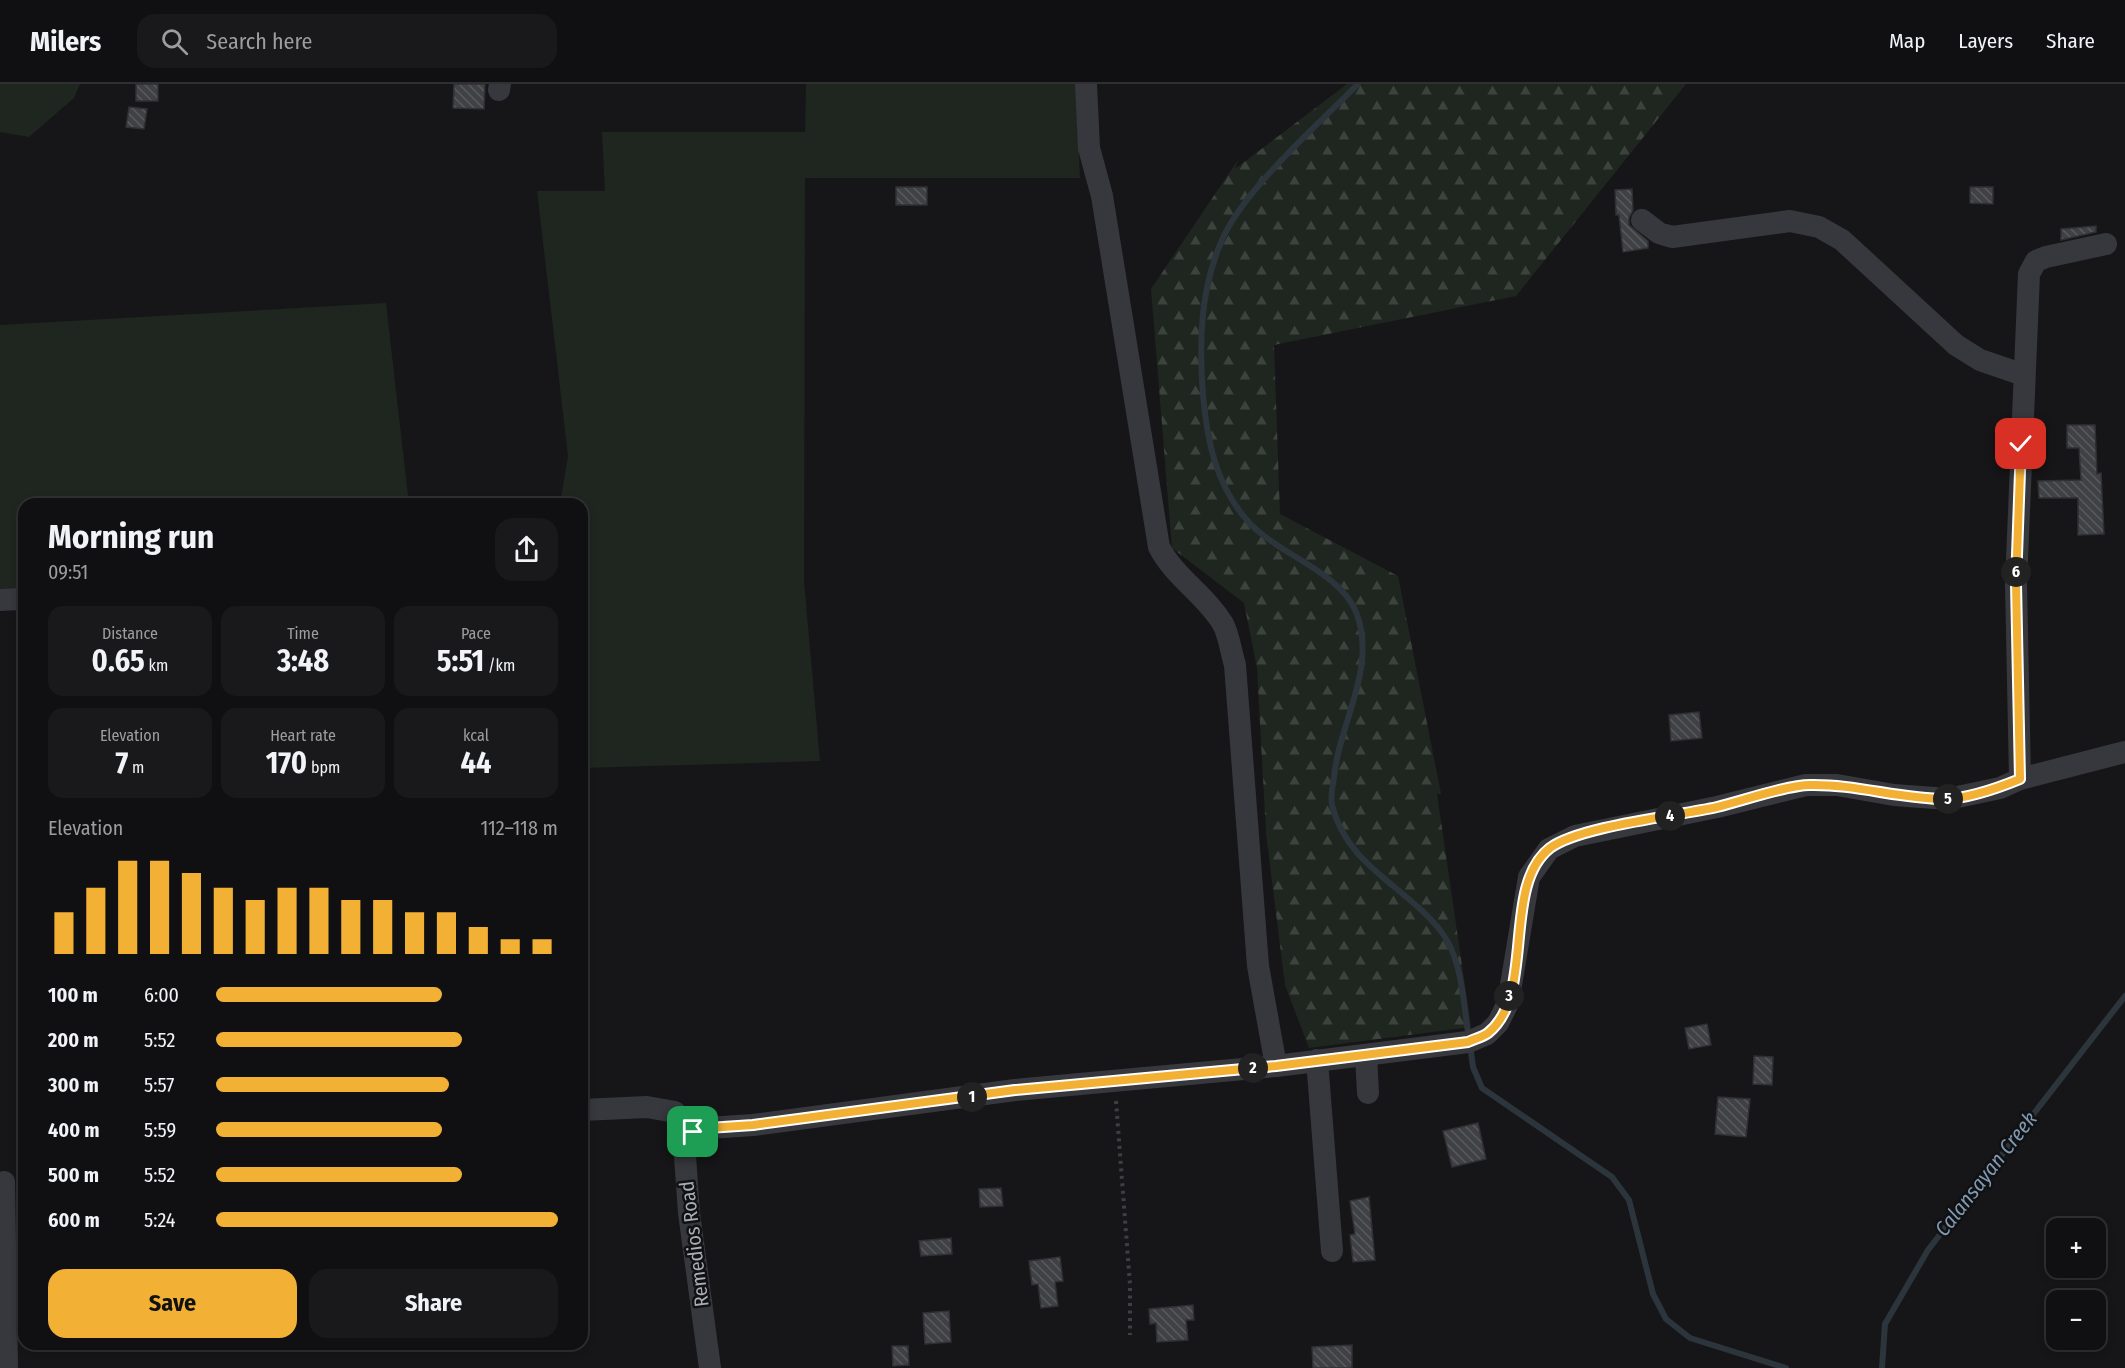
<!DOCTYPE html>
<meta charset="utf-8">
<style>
:root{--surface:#101012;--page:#19191b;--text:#f1f3f6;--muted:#9c9d9f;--line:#303032;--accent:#f2b134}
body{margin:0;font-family:"Fira Sans Condensed",sans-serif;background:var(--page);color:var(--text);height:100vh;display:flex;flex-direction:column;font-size:22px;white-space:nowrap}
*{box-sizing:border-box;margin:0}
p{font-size:20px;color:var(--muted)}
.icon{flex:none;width:33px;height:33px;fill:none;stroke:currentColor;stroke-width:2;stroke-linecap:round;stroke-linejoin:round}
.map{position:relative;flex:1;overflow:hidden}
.panel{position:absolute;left:18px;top:414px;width:570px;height:852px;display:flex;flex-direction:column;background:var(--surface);border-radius:18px;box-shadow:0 3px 9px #0003,0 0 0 2px var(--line)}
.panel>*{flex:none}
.fabs{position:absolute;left:2046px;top:1134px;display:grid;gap:12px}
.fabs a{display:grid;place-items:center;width:60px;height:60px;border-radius:12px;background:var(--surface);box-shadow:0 3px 9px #0003,0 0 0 2px var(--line);font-size:30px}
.pin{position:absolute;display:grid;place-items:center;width:51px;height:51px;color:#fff;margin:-26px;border-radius:12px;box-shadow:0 3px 9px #0006}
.km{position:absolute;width:30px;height:30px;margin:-15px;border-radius:50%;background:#222;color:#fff;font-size:16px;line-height:30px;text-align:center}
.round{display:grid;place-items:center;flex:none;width:63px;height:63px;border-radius:18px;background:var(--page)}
.headline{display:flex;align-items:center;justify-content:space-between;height:102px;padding:0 30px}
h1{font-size:33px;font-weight:700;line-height:45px}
.figures{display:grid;grid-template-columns:repeat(3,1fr);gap:9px;height:102px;padding:6px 30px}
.figures div{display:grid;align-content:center;border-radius:15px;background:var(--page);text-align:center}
.figures b{font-size:30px;font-weight:700}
.figures small{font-size:16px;font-weight:400}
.figures p{font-size:16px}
.chart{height:168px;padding:12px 30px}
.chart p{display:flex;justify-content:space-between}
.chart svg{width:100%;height:108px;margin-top:6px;stroke:var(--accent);stroke-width:6}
.cta{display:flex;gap:12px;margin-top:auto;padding:12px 30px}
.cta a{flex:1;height:69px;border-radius:18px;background:var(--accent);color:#111;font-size:24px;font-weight:700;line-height:69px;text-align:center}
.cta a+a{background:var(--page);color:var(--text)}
ul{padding:0 30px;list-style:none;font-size:20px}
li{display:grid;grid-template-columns:96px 72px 1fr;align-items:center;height:45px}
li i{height:15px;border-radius:8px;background:var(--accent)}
header{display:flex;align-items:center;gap:36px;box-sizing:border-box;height:84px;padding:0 30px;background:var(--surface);border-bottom:2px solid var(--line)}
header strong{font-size:28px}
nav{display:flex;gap:33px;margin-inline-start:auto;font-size:21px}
.search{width:420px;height:54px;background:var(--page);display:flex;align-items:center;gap:15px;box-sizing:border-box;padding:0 21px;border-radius:18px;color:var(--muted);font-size:22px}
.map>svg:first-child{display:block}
.green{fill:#1e261f}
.forest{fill:url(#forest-firs)}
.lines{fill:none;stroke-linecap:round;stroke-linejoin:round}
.stream{stroke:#2c353c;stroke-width:6}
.building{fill:url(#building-back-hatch);stroke:#303034;stroke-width:1.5}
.path{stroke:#3d3f44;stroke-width:4;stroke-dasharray:3 4.5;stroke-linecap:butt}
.minor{stroke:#37383d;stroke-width:22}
.route-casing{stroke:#fff;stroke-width:12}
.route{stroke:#f2b134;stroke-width:8}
.labels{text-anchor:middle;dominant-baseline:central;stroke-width:5;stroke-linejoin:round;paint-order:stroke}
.street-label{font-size:20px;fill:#a8adb8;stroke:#111113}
.water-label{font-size:21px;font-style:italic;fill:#7f9bb3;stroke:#111113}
</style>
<header>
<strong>Milers</strong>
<div class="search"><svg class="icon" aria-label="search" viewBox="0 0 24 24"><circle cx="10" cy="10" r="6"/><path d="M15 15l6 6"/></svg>Search here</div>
<nav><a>Map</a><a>Layers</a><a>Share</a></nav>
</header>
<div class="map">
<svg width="2125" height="1284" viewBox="0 0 2125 1284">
<defs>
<pattern id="forest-firs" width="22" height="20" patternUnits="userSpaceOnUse" patternTransform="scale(1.5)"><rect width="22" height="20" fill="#1e261f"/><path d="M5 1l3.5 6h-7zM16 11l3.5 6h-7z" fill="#3c433d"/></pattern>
<pattern id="building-back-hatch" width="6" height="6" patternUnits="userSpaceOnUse" patternTransform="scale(1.5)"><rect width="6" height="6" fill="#404145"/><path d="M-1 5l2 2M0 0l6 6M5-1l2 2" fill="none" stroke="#595a5e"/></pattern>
</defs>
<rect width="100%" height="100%" fill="#161618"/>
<path class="green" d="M0 0H80L74 14 29 53 0 48Z
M806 0H1076L1080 94H805L804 497 820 677 582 684V420H560L568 372 537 107H605L602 48H805Z
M386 219 409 420H24V504L0 505V241Z"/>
<path class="forest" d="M1347 0H1686L1516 212 1274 261 1280 430 1398 492 1441 710H1437L1471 943 1309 964 1285 901 1266 749 1257 584 1244 519 1172 464 1151 205 1238 76 1235 85Z"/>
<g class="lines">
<path class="stream" d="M1358 0C1318 41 1244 105 1222 156 1200 206 1199 258 1203 311 1207 357 1216 400 1246 435 1275 470 1339 486 1356 528 1378 583 1339 639 1334 693 1333 701 1330 713 1332 721 1347 782 1404 801 1440 846 1462 873 1463 916 1468 948
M1471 968 1473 983 1482 1004 1612 1093 1629 1116 1653 1210 1666 1235 1690 1254 1786 1284
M1882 1284 1885 1240 1928 1166 2125 912"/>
</g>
<path class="building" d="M136 0H158V17H136Z
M454 0H485L484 25 453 24Z
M129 23 147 25 144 45 126 43Z
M896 103H927V121H896Z
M1970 103H1993V120L1970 119Z
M1632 105 1633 126 1629 134V141L1648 157V164L1623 168 1619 131H1616L1615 106Z
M2096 142V148L2061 156V145Z
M2067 341H2095L2097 390 2101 389 2104 450 2078 451V414H2039L2038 397 2081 396 2079 364H2067Z
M1699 628 1702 654 1671 657 1669 631Z
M1707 940 1711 961 1689 965 1685 944Z
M1754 972 1773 973 1772 1001 1753 1000Z
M1718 1013 1750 1015 1746 1053 1715 1050Z
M1478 1039 1486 1075 1452 1083 1443 1047Z
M1001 1104 1003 1122 980 1123 979 1105Z
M1369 1113 1375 1176 1353 1178 1350 1151 1355 1150 1350 1117Z
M951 1154 952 1170 921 1172 919 1157Z
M1060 1173 1063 1197 1055 1198 1058 1222 1041 1224 1038 1200 1032 1201 1029 1177Z
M1193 1221 1194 1236H1186L1188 1256 1157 1258 1156 1239 1150 1240 1149 1225Z
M949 1227 951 1258 925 1260 923 1229Z
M1352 1261V1284H1313L1312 1263Z
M892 1262H908L909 1281 893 1282Z"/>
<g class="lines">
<path class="path" d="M1116 1017 1130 1201V1251"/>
<path class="minor" d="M1086 0 1089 64 1102 112 1159 463C1175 494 1205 510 1223 540 1229 551 1231 568 1235 581L1258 882 1276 982
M499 6 500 0
M1642 136 1659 149 1672 153 1790 137 1819 143 1842 156 1956 261 1980 276 2024 291
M0 516 19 515
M2020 695 2016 499 2029 190 2036 177 2046 173 2106 160
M1366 971 1368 1009
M1317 976 1332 1167
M582 1026 647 1023 675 1028 693 1048
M4 1098 7 1284
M710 1284 689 1129 685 1072 686 1059 693 1048 708 1044 753 1041 1015 1006 1276 982 1468 958 1487 950 1498 939 1508 919 1529 793 1549 765 1575 752 1717 723 1806 701H1837L1894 711 1948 715 2000 704 2020 695 2125 668"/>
</g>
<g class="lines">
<defs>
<path id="route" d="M693 1048 708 1044 753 1041 1015 1006 1276 982 1468 958C1474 955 1483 953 1488 949 1536 911 1501 802 1550 764 1580 742 1677 732 1717 723 1742 717 1787 701 1810 701 1856 700 1900 715 1946 715 1970 714 1998 704 2020 695L2016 499 2021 360"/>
</defs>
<use href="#route" class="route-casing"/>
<use href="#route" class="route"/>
</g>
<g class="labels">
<g class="street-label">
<text transform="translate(694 1160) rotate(-97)">Remedios Road</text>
</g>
<g class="water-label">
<text transform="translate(1986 1090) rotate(-52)">Calansayan Creek</text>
</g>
</g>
</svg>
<div class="fabs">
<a>+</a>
<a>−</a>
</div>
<div class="pin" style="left:693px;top:1048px;background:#1e9e55"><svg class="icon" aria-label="arrive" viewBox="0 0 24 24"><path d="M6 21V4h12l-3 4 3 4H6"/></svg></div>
<div class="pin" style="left:2021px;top:360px;background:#d93025"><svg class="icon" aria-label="check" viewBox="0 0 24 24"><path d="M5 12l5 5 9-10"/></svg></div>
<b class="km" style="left:972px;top:1013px">1</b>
<b class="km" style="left:1253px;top:984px">2</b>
<b class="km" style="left:1509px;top:912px">3</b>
<b class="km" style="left:1670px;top:732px">4</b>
<b class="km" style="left:1948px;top:715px">5</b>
<b class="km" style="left:2016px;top:488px">6</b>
<section class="panel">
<div class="headline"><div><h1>Morning run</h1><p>09:51</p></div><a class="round"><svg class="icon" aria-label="share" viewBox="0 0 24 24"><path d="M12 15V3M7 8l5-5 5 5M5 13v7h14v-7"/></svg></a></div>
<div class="figures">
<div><p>Distance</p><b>0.65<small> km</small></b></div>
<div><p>Time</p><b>3:48</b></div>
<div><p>Pace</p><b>5:51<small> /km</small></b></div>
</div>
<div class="figures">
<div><p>Elevation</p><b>7<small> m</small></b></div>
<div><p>Heart rate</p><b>170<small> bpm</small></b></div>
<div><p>kcal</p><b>44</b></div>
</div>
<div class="chart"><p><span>Elevation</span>112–118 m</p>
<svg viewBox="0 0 160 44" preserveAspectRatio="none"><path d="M5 44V27M15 44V17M25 44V6M35 44V6M45 44V11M55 44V17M65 44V22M75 44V17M85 44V17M95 44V22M105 44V22M115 44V27M125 44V27M135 44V33M145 44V38M155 44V38"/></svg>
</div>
<ul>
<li><b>100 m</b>6:00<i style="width:66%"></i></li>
<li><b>200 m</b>5:52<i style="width:72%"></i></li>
<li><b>300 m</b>5:57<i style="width:68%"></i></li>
<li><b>400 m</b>5:59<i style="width:66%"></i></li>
<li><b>500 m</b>5:52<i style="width:72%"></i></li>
<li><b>600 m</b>5:24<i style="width:100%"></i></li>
</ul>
<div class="cta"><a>Save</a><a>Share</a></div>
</section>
</div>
